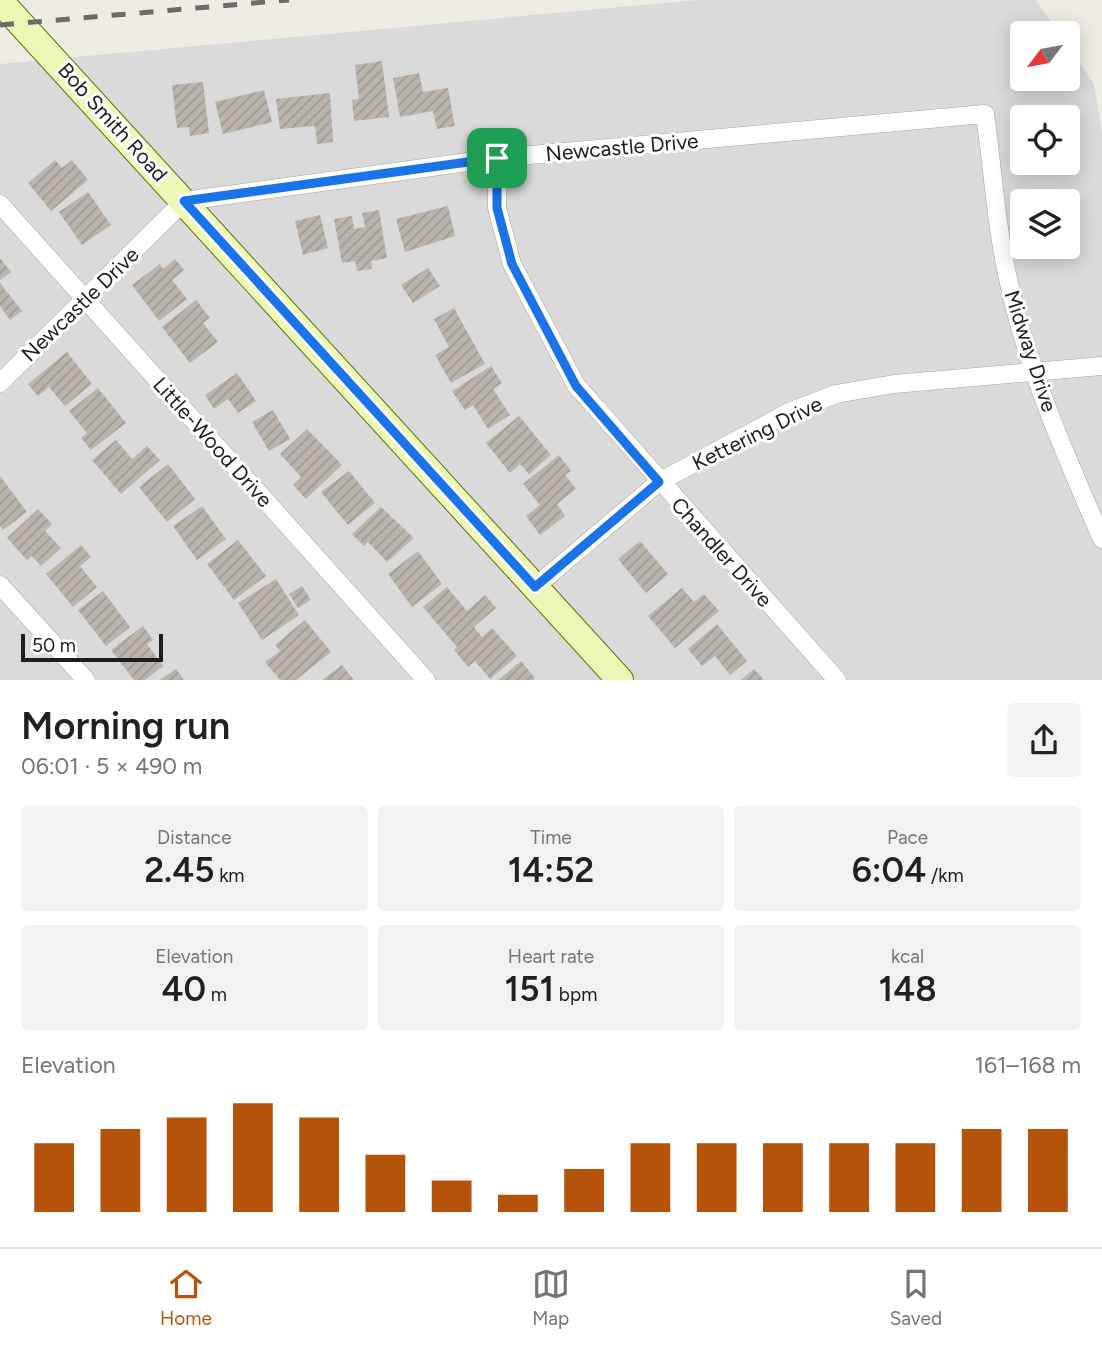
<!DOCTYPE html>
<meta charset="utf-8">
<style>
:root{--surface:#fff;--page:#f2f2f2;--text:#202124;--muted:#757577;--line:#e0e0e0;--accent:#b45309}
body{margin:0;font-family:Figtree,sans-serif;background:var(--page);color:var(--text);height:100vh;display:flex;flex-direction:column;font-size:26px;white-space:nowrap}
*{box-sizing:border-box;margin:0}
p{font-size:23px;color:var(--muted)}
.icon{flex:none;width:38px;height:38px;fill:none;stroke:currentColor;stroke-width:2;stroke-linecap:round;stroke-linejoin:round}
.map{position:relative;height:680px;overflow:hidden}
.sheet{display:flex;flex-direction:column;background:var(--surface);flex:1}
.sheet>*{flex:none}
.needle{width:46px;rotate:238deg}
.fabs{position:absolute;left:1010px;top:21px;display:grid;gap:14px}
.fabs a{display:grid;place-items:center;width:70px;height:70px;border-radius:7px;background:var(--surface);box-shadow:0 4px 18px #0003;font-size:35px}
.scale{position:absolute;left:21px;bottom:18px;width:142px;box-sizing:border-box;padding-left:7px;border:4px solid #1d1d1d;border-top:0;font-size:19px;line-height:24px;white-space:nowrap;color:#1d1d1d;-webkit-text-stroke:5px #fff;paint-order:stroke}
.pin{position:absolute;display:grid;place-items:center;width:60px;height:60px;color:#fff;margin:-30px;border-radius:14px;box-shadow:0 4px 10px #0006}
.round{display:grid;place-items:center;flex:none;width:74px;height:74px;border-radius:7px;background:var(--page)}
.headline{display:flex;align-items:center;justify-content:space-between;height:119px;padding:0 21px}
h1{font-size:38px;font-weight:600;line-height:52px}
.metrics{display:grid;grid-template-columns:repeat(3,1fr);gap:10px;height:119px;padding:7px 21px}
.metrics div{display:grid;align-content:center;border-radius:7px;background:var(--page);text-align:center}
.metrics b{font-size:35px;font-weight:600}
.metrics small{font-size:19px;font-weight:400}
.metrics p{font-size:19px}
.chart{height:196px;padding:14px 21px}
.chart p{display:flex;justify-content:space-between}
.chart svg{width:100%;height:126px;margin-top:7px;stroke:var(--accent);stroke-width:6}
.dock{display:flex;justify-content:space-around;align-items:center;height:98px;border-top:2px solid var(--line);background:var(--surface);font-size:19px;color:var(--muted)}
.dock a{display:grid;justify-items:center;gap:4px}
.dock .current{color:var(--accent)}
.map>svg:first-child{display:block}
.residential{fill:#dbdada;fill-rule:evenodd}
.building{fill:url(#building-hatch)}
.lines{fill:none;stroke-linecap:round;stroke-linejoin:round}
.street-casing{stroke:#a4a4a4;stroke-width:19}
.secondary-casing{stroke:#597206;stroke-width:28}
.street{stroke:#fff;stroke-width:18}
.secondary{stroke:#edf8b7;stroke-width:26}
.rail{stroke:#6b6b6b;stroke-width:5;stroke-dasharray:14 14;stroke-linecap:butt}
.route-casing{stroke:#fff;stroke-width:14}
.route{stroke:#1a73e8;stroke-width:9}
.labels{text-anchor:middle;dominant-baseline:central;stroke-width:6;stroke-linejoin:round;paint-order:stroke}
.street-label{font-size:21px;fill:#1d1d1d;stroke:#fff}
</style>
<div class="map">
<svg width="1102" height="680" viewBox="0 0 1102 680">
<defs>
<pattern id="building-hatch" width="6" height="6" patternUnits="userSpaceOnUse" patternTransform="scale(1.75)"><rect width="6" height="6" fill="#bbb4ac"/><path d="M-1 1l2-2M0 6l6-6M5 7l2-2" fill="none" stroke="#a09a94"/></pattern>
</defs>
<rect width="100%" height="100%" fill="#eeece3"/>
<path class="residential" d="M697 0H1036L1059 33H1022V79H1068V46L1094 84 1102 132V680H0V64ZM1022 117H1068V163H1022ZM1022 201H1068V247H1022Z"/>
<path class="building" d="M382 61 389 117 354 121 352 100 359 99 355 65Z
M419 73 423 92 448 88 455 126 437 129 433 111 400 117 393 78Z
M203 82 209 133 190 136 189 127 177 128 172 85Z
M264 90 272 122 223 134 215 102Z
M330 93 333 142 317 144 315 126 280 129 276 99Z
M55 160 62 168 72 160 88 180 51 211 28 183Z
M88 192 111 225 82 245 59 212Z
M448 206 455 236 405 252 396 219Z
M379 210 387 258 371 261 372 269 357 271 355 261 342 263 334 219 352 216 354 229 365 227 362 213Z
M320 215 328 248 303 255 295 221Z
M0 258 11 272 0 280Z
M175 259 184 270 172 280 187 299 159 321 132 285 160 264 163 269Z
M428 268 440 286 413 303 401 285Z
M0 283 22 311 10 320 0 306Z
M196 300 210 318 203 323 218 342 190 363 162 327Z
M454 308 485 364 451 383 435 355 449 347 434 319Z
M67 352 92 384 65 406 49 387 38 396 28 384Z
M491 366 502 383 493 389 510 415 488 429 473 405 465 410 452 391Z
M237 373 256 401 238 413 228 399 214 409 205 395Z
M98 388 126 423 91 450 81 438 87 433 69 411Z
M273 410 290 439 269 451 252 422Z
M519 416 551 455 529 474 520 464 510 473 486 443Z
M307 429 342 465 306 499 293 485 301 477 280 454Z
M116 440 132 459 147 446 160 460 121 494 92 460Z
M559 455 571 471 565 475 576 489 557 504 565 516 540 535 526 516 540 505 523 484Z
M168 464 195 499 167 522 139 487Z
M349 471 375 503 348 525 321 492Z
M0 476 27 512 3 530 0 526Z
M202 506 226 539 197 560 173 526Z
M381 507 414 538 387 562 368 542 364 546 352 534Z
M38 509 52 524 45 531 61 548 41 566 32 556 27 560 7 538Z
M238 540 266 576 234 600 207 564Z
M640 541 668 574 646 593 618 559Z
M81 545 91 557 80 566 97 587 73 607 46 574Z
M418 551 442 584 412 607 388 574Z
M276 579 299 615 262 640 238 603Z
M302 586 311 600 298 608 289 594Z
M447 587 467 611 485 595 496 608 474 627 482 637 492 628 517 656 490 679 475 661 468 667 454 650 457 647 423 607Z
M682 588 694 602 704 594 719 611 675 648 648 616Z
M103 591 130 627 106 646 78 610Z
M305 620 331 652 296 680H280L265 662 280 651 275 645Z
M717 624 747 661 730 675 715 656 702 666 688 649Z
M143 626 153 640 147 644 163 666 145 680H134L111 650Z
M521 661 535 678 533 680H498Z
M342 665 354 680H322Z
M176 669 184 680H160Z
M754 669 764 680H741Z"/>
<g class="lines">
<defs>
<path id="street" d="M497 158V208L512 264 576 385 837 680
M0 204 426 680
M0 383 184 201 497 158 985 114C993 170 996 227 1009 283 1027 368 1067 459 1102 539
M0 585 86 680
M535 587 659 482 789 412 836 394 894 384 1102 366"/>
<path id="secondary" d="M0 1 620 680"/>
</defs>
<use href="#street" class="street-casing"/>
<use href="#secondary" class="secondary-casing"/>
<use href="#street" class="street"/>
<use href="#secondary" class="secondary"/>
<path class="rail" d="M0 25 289 0"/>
</g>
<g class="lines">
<defs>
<path id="route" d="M497 158V208L512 264 576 386 659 482 535 587 184 201Z"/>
</defs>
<use href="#route" class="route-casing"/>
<use href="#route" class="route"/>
</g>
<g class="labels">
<g class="street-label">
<text transform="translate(113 122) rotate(48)">Bob Smith Road</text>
<text transform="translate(622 147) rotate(-5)">Newcastle Drive</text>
<text transform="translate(80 304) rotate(-44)">Newcastle Drive</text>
<text transform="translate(1031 351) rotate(72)">Midway Drive</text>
<text transform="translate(757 433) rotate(-26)">Kettering Drive</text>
<text transform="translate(213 442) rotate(48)">Little-Wood Drive</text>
<text transform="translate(722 552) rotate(48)">Chandler Drive</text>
</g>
</g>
</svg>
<div class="fabs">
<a><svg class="needle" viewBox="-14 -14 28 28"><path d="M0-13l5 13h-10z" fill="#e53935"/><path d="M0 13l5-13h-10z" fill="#757577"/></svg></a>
<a><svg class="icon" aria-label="locate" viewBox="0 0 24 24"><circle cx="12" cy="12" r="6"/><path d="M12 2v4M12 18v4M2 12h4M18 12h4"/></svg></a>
<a><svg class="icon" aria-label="layers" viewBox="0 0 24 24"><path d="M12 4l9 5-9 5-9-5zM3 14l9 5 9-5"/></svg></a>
</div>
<div class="scale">50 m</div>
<div class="pin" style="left:497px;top:158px;background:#1e9e55"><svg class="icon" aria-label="arrive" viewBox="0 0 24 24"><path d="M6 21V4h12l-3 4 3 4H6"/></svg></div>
</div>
<section class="sheet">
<div class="headline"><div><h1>Morning run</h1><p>06:01 · 5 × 490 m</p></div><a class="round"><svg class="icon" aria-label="share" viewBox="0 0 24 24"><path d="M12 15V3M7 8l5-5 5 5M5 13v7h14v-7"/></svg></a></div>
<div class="metrics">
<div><p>Distance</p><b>2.45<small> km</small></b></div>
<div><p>Time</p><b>14:52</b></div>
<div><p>Pace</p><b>6:04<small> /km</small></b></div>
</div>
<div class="metrics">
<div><p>Elevation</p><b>40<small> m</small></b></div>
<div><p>Heart rate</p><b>151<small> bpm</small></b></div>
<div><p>kcal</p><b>148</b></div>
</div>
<div class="chart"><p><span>Elevation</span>161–168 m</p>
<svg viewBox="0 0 160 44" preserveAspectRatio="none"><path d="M5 44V20M15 44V15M25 44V11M35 44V6M45 44V11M55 44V24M65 44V33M75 44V38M85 44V29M95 44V20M105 44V20M115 44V20M125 44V20M135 44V20M145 44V15M155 44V15"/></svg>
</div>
</section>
<nav class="dock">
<a class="current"><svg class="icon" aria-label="home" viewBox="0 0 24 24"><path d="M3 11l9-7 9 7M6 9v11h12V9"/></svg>Home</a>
<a><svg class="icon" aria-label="map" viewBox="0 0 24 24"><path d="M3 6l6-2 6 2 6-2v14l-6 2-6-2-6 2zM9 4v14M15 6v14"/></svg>Map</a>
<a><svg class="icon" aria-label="saved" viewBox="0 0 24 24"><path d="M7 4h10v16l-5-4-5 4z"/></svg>Saved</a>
</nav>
